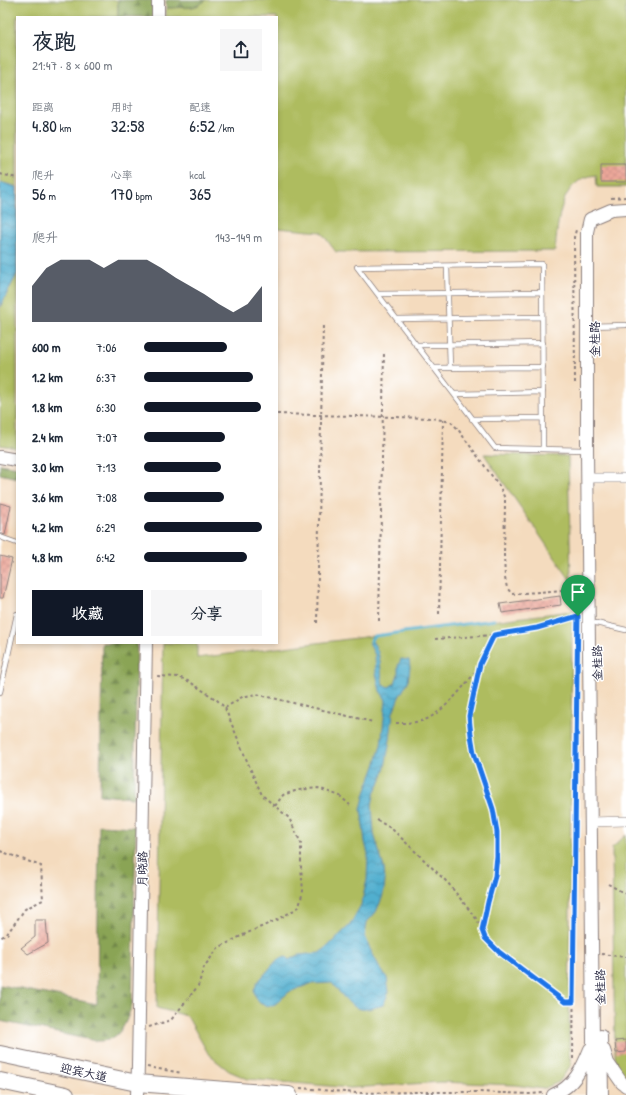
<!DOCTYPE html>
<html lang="zh">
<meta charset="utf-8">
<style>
:root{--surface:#fff;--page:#f6f6f7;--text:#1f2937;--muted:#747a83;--accent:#111827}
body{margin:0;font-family:"Patrick Hand","LXGW WenKai TC",sans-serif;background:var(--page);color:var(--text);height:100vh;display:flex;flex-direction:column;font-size:15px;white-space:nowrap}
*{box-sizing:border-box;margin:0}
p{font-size:13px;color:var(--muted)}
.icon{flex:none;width:22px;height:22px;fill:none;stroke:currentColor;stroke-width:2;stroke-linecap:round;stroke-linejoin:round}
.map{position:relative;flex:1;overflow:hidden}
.drawer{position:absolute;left:16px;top:16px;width:262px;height:628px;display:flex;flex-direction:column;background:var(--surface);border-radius:0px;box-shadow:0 2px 6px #0003}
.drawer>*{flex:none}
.pin{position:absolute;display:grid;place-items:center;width:34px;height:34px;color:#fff;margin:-41px -17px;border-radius:50% 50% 50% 0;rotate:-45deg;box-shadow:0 0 4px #0007}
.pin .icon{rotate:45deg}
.round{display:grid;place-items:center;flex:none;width:42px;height:42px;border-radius:0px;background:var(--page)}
.summary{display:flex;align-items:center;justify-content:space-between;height:68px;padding:0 16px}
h1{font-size:22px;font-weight:600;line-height:30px}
.stats{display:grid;grid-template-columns:repeat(3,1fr);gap:6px;height:68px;padding:4px 16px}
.stats div{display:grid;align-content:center}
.stats b{font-size:17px;font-weight:600}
.stats small{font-size:11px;font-weight:400}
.stats p{font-size:11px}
.chart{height:112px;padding:8px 16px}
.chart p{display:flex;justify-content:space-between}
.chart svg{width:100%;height:72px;margin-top:4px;fill:var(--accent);opacity:.7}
.button{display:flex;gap:8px;margin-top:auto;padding:8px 16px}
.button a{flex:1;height:46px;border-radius:0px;background:var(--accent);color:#fff;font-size:16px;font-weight:600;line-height:46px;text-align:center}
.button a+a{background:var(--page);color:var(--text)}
ul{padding:0 16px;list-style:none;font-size:13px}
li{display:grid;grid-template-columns:64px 48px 1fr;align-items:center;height:30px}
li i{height:10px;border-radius:5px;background:var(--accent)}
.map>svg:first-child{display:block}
.grass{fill:#aebc5e;stroke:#686f4c}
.forest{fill:url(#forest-firs);stroke:#566348}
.water{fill:url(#water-waves);stroke:#3a6885}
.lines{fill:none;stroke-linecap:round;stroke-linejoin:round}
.stream{stroke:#51afcf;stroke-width:3}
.building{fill:url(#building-cross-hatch)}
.lane-casing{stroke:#8b7e7c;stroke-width:6}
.street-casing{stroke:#8b7e7c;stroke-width:10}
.secondary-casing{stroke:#8b7e7c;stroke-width:14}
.highway-casing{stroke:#8b7e7c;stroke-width:18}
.path{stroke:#8b7e7c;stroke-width:2;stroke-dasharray:3 3;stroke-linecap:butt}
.lane{stroke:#fff;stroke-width:4.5}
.street{stroke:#fff;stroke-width:9}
.secondary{stroke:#fff;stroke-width:12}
.highway{stroke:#fff;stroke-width:16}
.route-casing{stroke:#fff;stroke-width:8}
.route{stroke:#1a73e8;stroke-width:5}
.labels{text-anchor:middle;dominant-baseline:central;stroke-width:3;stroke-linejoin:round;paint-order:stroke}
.street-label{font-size:12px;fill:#22223b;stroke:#fff}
</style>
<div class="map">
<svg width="626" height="1095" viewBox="0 0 626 1095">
<defs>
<pattern id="forest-firs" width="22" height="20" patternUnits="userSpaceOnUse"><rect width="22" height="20" fill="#8aa455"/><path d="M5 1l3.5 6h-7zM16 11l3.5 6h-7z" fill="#708548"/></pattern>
<pattern id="water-waves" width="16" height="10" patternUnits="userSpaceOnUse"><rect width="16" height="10" fill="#51afcf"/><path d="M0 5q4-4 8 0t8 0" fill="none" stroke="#438ea9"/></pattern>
<pattern id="building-cross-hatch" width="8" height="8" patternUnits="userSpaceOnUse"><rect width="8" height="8" fill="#eca79a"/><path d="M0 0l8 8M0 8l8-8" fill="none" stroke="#ca8f86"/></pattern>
</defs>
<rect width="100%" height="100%" fill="#fff"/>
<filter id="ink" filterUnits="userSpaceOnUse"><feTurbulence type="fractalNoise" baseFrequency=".025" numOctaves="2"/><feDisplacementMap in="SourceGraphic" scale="8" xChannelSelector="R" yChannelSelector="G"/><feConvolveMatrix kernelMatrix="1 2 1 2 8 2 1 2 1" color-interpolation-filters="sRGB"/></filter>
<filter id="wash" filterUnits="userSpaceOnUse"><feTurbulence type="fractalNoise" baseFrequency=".012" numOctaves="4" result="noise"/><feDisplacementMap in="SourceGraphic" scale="16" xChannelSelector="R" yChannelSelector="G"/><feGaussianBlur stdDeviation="0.9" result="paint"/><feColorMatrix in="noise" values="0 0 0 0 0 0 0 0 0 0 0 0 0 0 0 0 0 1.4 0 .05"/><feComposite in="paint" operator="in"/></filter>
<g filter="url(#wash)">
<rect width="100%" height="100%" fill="#f4dbbe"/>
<path class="grass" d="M0 0H118V17H17V448L0 445Z
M206 0H626V187H597L596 175C559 179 558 222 555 251L336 252 321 232 277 228V17H166V8L192 7 199 5Z
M484 454 568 456 571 581Z
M572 611 569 1052 571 1065 559 1082 543 1089 515 1085 441 1082 351 1088 248 1079 229 1071 209 1055 187 1016 157 1008 163 643H197V658Z
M626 835V1080L617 1067 615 1056 612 848Z"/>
<path class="forest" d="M118 0H154V17H118Z
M166 0H206L199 5 192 7 166 8Z
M0 464 17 467V478L0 474Z
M102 643H137L134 798 100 795Z
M99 825 136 827 132 1005C128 1016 124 1032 112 1038 107 1041 101 1041 96 1041L0 1021V985L97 1004Z"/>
<path class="water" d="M0 182 17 187V274L0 307Z
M372 641C382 653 380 670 383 685L389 687 395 683 398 674V666L401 659 409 660 410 667 408 682 399 697 393 712 390 740 385 767 381 780 375 791 372 805 374 834 384 868 385 881 384 890 382 898 376 912 367 922 365 936 370 949 380 968 387 978 389 992 383 1005C376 1007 368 1010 361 1009 350 1008 339 991 332 983L310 984 289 992 273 1006C259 1005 258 1004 254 991L257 983 277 960 281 958 286 957 289 960 294 957 299 955 319 953 326 948 350 925 361 905 367 880 368 854 365 842 361 809 365 793 375 766 381 745 386 701 385 698 380 691 376 673 375 655 369 643Z"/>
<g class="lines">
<path class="stream" d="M371 641 372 638 374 636 494 620"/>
</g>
<g id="blocks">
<path class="building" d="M601 165H626V182H601Z
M0 503 11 506 5 535 0 533Z
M0 556 12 559 3 598H0Z
M560 596 561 605 502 613 500 604Z
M35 920H46L48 943 28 954 21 948 35 937Z
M626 1040V1052L616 1053 615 1041Z"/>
</g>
</g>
<g filter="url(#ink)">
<use href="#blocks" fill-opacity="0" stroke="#8b7e7c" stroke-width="1"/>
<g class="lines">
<defs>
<path id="lane" d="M447 266 450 368
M378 294 542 292
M397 319 542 317
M588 326 626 325
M416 345 543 343
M434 368 543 367
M454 394 543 392
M472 419 543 418
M543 449 542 264 357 267 495 448 587 450
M0 537 17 543
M596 623 626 630
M0 692 17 614"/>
<path id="street" d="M587 478H626
M591 822 626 821"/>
<path id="secondary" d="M158 17V0
M0 457 17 460
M601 1036 602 1095
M604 1050 608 1063 622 1083 626 1086
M137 1095 138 1065 146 643
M553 1095C574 1086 582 1069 590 1049
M592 1095 593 1040 587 450V232L590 219 611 210 626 209"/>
<path id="highway" d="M0 1054 137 1083 289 1095
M0 1081 66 1095"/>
</defs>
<use href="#lane" class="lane-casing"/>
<use href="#street" class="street-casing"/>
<use href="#secondary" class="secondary-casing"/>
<use href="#highway" class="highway-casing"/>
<path class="path" d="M0 174 17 178
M611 198 626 197
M575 383 574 237 576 230
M277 414 432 418 451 422 457 428 500 487 505 499V504L504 555 505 578 507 588 512 594 577 589
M439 614 443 420
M379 621 384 352
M317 623 323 323
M435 639 494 635 537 628 578 616
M225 708 242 697 256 694 373 722
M396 723C407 723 419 723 429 718 447 708 465 685 478 669
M275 806 283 795 298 790 318 788 340 796 350 805
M377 820 392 829 448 883 478 921 485 938 499 952 565 1002H573
M0 851 41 866 43 900 25 909 7 934 0 938
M608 884 626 894
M482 929 488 902 495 876 497 856V833L493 809 474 753 471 735 469 716 480 664 494 635
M601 954 626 957
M149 1027 171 1020 198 986 204 967 218 948 243 935 279 919 299 907 303 891 301 867V843L289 818 262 795 250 768 225 708 217 700 190 682 179 677 155 676
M573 1059 577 658
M147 1067 182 1073
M300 1088 356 1093 421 1092H477L531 1094 543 1093"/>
<use href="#lane" class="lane"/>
<use href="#street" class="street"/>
<use href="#secondary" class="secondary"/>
<use href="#highway" class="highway"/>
</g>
</g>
<g class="lines" filter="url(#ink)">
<defs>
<path id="route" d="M578 616 577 671 573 1002H565L499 952 485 938 482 930 488 902 495 876 497 856V832L493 809 474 753 471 735 469 716 480 664 494 635 537 628Z"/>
</defs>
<use href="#route" class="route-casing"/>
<use href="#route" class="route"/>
</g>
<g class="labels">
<g class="street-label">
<text transform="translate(594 339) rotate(-90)">金桂路</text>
<text transform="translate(597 663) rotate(-91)">金桂路</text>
<text transform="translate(142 869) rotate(-89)">月晓路</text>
<text transform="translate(600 987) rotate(-91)">金桂路</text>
<text transform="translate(84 1072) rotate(12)">迎宾大道</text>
</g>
</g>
</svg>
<div class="pin" style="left:578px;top:616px;background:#1e9e55"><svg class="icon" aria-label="arrive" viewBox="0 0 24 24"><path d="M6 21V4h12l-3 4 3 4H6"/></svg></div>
<section class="drawer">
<div class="summary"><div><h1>夜跑</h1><p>21:47 · 8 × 600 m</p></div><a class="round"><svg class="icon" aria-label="share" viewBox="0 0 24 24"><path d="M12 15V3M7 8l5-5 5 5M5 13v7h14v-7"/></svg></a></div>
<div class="stats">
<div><p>距离</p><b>4.80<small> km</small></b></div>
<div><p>用时</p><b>32:58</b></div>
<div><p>配速</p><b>6:52<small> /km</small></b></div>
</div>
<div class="stats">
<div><p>爬升</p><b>56<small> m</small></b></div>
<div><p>心率</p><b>170<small> bpm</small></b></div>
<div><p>kcal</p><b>365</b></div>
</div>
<div class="chart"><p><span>爬升</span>143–149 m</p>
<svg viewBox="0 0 160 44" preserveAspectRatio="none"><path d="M0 44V22L10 11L20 6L30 6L40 6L50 11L60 6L70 6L80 6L90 11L100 17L110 22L120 27L130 33L140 38L150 33L160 22V44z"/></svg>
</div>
<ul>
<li><b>600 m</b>7:06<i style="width:70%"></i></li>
<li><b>1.2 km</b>6:37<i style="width:92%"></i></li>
<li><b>1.8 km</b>6:30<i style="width:99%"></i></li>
<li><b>2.4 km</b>7:07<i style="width:69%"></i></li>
<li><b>3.0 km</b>7:13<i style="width:65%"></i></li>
<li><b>3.6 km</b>7:08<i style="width:68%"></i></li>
<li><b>4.2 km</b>6:29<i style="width:100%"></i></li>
<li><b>4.8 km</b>6:42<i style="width:87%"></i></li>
</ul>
<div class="button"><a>收藏</a><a>分享</a></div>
</section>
</div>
